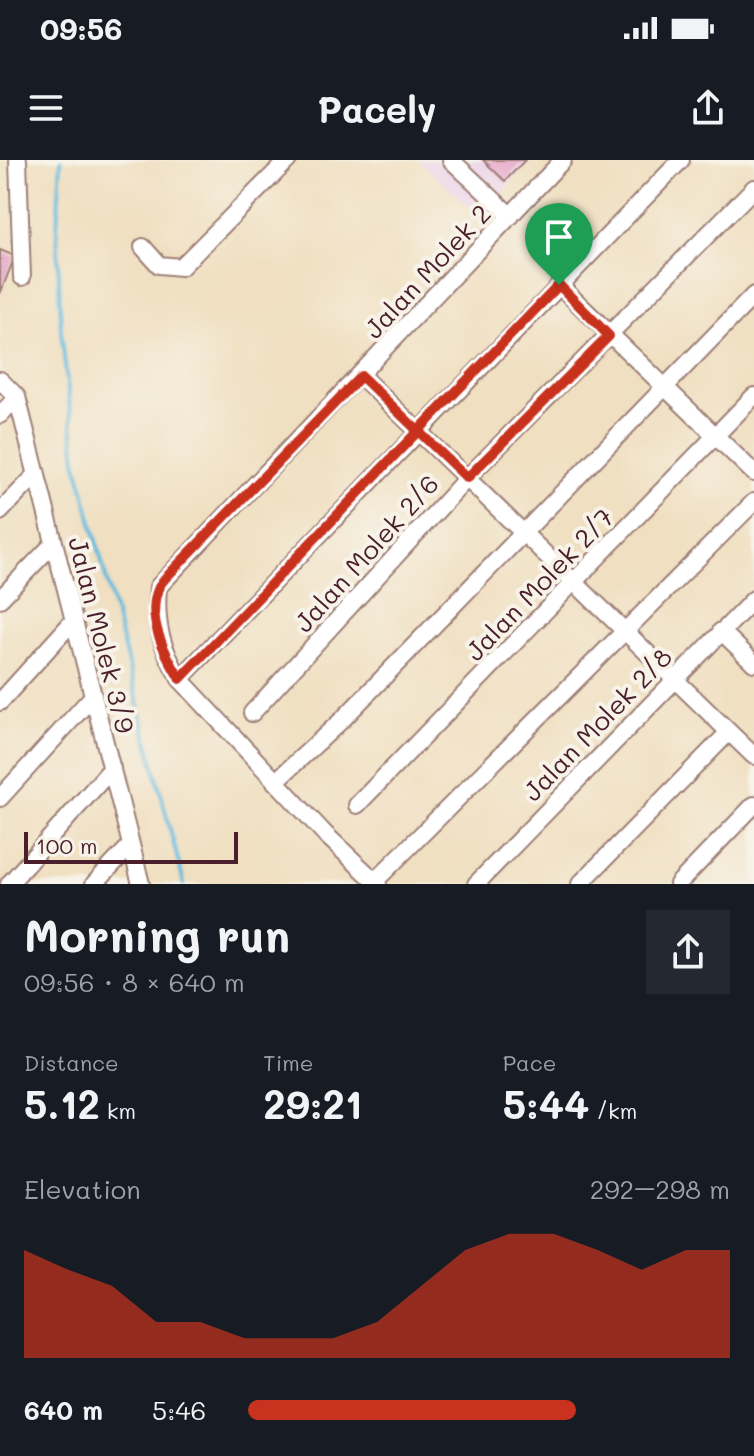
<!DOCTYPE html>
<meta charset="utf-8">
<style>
:root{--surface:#171b24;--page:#242831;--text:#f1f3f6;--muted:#9ea1a6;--accent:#c8321e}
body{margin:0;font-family:Mali,sans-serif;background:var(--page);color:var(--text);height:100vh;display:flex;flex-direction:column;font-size:30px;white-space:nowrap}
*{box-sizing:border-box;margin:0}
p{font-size:26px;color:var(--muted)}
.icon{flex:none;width:44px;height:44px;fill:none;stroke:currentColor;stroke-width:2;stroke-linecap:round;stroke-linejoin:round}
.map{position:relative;height:724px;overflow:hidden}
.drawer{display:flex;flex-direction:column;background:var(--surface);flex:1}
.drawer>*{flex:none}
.scale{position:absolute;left:24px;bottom:20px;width:214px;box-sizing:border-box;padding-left:8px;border:4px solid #4a1f2b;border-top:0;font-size:22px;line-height:28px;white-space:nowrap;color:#4a1f2b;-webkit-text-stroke:6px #f7f3e8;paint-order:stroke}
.pin{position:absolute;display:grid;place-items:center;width:68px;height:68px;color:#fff;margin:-82px -34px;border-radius:50% 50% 50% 0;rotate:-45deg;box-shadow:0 0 8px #0007}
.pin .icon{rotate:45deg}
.round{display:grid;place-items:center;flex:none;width:84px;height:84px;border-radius:0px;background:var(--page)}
.head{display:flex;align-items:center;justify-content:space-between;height:136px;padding:0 24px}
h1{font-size:44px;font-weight:700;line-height:60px}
.figures{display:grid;grid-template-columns:repeat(3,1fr);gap:12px;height:136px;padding:8px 24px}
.figures div{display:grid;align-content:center}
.figures b{font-size:40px;font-weight:700}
.figures small{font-size:22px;font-weight:400}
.figures p{font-size:22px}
.chart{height:224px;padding:16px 24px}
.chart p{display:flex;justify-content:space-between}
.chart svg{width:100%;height:144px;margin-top:8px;fill:var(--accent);opacity:.7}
ul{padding:0 24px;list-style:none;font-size:26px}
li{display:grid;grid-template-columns:128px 96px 1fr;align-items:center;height:60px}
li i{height:20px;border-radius:10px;background:var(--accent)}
.status{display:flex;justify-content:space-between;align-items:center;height:56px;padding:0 40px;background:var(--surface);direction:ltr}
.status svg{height:22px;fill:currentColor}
header{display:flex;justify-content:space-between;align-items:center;height:104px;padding:0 24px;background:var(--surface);font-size:36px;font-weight:700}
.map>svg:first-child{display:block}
.built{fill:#ebd1eb}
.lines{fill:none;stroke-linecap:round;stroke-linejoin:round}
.stream{stroke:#5fbadd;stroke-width:4}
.building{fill:#e49ec6}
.minor-casing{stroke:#9d7f76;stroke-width:20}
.minor{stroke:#fff;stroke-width:16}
.route-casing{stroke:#fff;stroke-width:16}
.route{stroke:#c8321e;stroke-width:10}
.labels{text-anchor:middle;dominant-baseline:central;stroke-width:8;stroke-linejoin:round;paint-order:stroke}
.street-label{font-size:26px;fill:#4a1f2b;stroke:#f7f3e8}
</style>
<div class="status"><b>09:56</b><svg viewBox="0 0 49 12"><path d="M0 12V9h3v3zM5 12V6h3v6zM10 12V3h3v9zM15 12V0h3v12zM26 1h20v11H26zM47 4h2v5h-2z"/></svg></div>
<header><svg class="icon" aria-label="menu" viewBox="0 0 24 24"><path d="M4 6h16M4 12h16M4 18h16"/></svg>Pacely<svg class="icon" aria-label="share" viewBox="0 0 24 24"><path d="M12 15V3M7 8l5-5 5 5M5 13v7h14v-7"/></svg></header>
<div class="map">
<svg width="754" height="724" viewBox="0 0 754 724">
<rect width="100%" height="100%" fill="#f7f3e8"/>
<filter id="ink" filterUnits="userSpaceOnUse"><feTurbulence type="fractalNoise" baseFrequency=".0125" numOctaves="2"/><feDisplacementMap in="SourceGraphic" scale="16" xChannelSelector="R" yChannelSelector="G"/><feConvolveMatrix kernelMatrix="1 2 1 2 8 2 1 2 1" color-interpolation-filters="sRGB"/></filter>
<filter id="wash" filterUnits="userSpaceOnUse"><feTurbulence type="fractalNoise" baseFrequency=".006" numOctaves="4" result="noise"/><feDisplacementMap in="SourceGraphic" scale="32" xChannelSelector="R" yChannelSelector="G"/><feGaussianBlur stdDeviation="1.8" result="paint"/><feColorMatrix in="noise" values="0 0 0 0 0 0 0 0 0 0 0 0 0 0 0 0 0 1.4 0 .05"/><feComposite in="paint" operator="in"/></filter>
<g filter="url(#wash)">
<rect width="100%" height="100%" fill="#f0dfc0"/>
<path class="built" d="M418 0H532L479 56Z"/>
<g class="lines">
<path class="stream" d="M61 0 57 69 61 171 76 300 184 724"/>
</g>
<g id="blocks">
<path class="building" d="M483 0H525L505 21Z
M0 90 15 96 0 134Z"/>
</g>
</g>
<g filter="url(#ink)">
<use href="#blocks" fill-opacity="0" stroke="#9d7f76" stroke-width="2"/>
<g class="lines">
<defs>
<path id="minor" d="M18 0 22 117
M451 0 511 56
M143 87 159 105 181 107 288 0
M559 125 754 313
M361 216 754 596
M0 220 17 237 0 255
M17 237 141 724
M0 352 37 314
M0 439 54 383
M721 471 754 503
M180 519 681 0
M0 542 74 460
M252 553 467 318 754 28
M275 622 343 559 754 135
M0 638 93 536
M357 645 754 236
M375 721 754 342
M9 724 112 608
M94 724 131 685
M378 724 325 674 180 519C161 487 155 464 158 427L563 0
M476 724 754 439
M580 724 729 572
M678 724 754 645"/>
</defs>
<use href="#minor" class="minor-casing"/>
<use href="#minor" class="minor"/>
</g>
</g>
<g class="lines" filter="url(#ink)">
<defs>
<path id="route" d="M559 125 418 271 361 216 176 407C171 413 162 420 159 427 145 457 165 494 180 519L418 271 467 318 609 176 559 125"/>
</defs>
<use href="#route" class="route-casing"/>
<use href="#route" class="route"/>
</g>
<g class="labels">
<g class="street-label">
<text transform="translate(427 111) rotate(-47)">Jalan Molek 2</text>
<text transform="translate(366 393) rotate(-48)">Jalan Molek 2/6</text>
<text transform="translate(539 424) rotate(-46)">Jalan Molek 2/7</text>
<text transform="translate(102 475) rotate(76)">Jalan Molek 3/9</text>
<text transform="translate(597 564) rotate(-46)">Jalan Molek 2/8</text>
</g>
</g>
</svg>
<div class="scale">100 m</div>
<div class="pin" style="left:559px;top:125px;background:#1e9e55"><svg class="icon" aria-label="arrive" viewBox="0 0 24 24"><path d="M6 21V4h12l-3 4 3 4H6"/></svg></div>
</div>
<section class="drawer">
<div class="head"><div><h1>Morning run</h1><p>09:56 · 8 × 640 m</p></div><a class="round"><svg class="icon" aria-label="share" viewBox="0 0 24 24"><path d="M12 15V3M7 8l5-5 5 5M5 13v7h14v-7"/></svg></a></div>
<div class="figures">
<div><p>Distance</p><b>5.12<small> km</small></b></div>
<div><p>Time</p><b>29:21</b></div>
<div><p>Pace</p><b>5:44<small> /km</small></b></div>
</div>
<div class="chart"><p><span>Elevation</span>292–298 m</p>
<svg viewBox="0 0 160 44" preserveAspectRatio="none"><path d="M0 44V11L10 17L20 22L30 33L40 33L50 38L60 38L70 38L80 33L90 22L100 11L110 6L120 6L130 11L140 17L150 11L160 11V44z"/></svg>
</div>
<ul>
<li><b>640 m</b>5:46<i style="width:68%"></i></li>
</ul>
</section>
